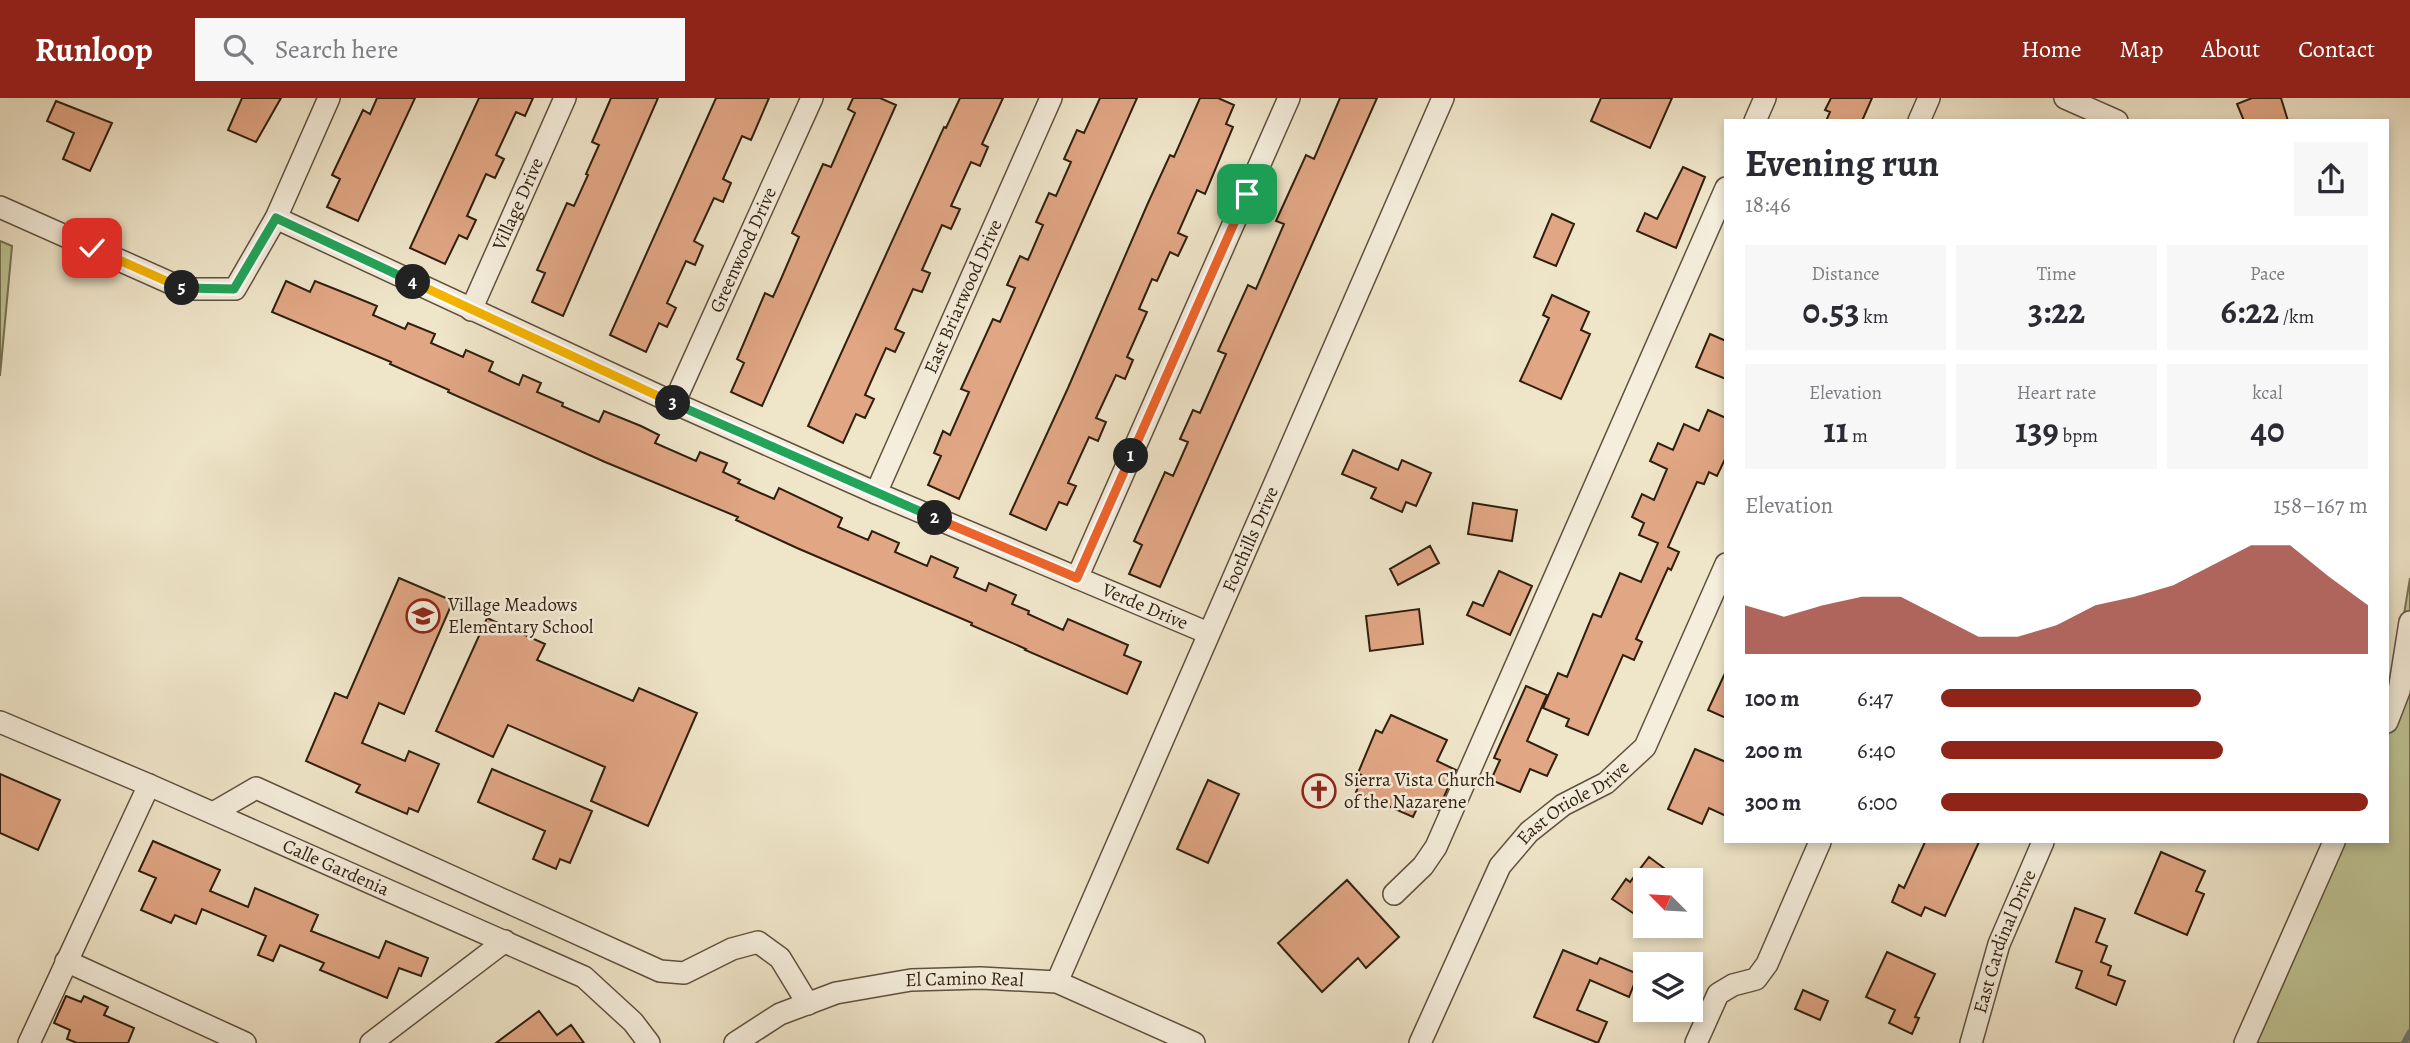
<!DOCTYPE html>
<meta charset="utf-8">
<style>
:root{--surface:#fff;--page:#f7f7f7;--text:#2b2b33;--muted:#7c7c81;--accent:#8f2418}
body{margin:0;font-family:Alegreya,serif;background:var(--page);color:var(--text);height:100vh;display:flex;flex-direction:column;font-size:26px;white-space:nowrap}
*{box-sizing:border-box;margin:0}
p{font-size:23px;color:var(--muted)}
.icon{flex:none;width:38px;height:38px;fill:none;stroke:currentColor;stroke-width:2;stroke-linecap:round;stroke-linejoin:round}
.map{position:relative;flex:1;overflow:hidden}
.sheet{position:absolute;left:1724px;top:21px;width:665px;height:724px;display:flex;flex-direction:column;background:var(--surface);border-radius:0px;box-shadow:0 4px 10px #0003}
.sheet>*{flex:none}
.needle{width:46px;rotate:294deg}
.fabs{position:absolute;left:1633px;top:770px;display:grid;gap:14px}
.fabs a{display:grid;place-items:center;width:70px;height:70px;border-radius:0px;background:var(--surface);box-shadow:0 4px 10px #0003;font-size:35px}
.pin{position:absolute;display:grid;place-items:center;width:60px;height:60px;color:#fff;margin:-30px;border-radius:14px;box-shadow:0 4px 10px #0006}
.km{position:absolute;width:35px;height:35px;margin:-18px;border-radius:50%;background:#222;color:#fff;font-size:19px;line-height:35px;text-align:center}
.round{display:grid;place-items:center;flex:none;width:74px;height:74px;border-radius:0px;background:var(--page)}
.summary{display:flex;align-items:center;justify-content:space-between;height:119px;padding:0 21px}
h1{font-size:38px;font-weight:700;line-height:52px}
.figures{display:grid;grid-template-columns:repeat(3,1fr);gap:10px;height:119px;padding:7px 21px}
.figures div{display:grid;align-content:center;border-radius:0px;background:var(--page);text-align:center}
.figures b{font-size:35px;font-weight:700}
.figures small{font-size:19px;font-weight:400}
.figures p{font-size:19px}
.chart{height:196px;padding:14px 21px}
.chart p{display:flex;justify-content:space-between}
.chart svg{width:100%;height:126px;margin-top:7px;fill:var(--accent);opacity:.7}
ul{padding:0 21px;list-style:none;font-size:23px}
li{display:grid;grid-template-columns:112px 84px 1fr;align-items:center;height:52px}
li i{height:18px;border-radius:9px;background:var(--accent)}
header{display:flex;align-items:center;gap:42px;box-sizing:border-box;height:98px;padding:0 35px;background:var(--accent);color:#fff}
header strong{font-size:33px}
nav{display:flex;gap:38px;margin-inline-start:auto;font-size:24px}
.search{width:490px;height:63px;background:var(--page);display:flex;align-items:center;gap:18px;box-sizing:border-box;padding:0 24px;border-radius:0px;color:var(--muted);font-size:26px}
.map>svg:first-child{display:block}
.green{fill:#bec393;stroke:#777151;stroke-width:2}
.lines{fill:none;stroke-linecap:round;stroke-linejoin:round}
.stream{stroke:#727d79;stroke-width:6}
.building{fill:#e1a684;stroke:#301f0f;stroke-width:2}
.minor-casing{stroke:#60503e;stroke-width:24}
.minor{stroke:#f5eedc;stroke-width:21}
.split-1-casing{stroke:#fff;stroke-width:14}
.split-2-casing{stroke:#fff;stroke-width:14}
.split-3-casing{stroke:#fff;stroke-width:14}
.split-4-casing{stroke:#fff;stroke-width:14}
.split-5-casing{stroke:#fff;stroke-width:14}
.split-6-casing{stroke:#fff;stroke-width:14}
.split-1{stroke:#f0652b;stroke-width:9}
.split-2{stroke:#f0652b;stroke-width:9}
.split-3{stroke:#22a559;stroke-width:9}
.split-4{stroke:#f5b400;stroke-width:9}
.split-5{stroke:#22a559;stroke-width:9}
.split-6{stroke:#f5b400;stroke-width:9}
.labels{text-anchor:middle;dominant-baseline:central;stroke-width:5;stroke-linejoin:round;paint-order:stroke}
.street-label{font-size:19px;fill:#301f0f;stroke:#f5eedc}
.poi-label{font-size:19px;fill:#301f0f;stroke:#f5eedc;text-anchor:start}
</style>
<header>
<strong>Runloop</strong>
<div class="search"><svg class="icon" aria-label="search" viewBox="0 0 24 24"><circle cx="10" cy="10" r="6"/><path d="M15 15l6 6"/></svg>Search here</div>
<nav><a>Home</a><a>Map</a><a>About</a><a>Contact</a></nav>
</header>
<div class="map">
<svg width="2410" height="945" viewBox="0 0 2410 945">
<rect width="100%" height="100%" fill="#efe5c9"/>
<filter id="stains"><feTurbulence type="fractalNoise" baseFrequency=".00286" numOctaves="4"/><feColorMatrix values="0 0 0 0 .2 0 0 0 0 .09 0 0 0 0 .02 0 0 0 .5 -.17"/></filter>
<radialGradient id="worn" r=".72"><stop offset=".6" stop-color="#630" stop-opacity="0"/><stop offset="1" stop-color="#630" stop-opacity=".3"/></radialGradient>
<path class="green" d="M0 143 12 148 0 278Z
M2410 480V945H2239L2326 744H2387V603L2391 594Z"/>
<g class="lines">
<path class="stream" d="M2404 945 2410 934"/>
</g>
<path class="building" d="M242 0H281L256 44 228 32Z
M377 0H415L358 123 327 109 340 81 332 77 342 56 363 12 370 16Z
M479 0H533L525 18 516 14 496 57 504 61 495 80 486 76 467 118 476 122 467 141 459 137 445 166 410 150Z
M611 0H658L563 218 532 204 545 175 537 172 567 105 574 108 588 77 586 76 599 47 592 44Z
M716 0H769L751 42 742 38 723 81 731 85 723 104 714 100 694 143 703 148 695 167 686 163 667 205 676 210 667 229 659 225 646 254 610 237Z
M853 0H880L896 7 762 308 731 294 744 265 737 261 765 195 773 199 781 181 799 139 792 135 823 66 831 69 855 15 848 11Z
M960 0H1003L982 46 988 49 980 68 971 64 951 108 960 111 951 131 942 127 922 172 930 175 922 194 913 191 895 231 904 235 895 254 886 250 865 297 874 301 865 320 856 316 843 345 808 328 944 29 946 30Z
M1100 0H1137L959 401 928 387 941 358 934 355 943 333 950 337 969 294 961 291 993 221 1000 224 1015 190 1007 187 1020 158 1028 162 1043 127 1036 124 1049 95 1056 98 1071 64 1064 61 1077 32 1084 35Z
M1200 0H1218L1234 7 1226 26 1233 29 1205 96 1197 92 1178 135 1187 139 1178 158 1170 154 1157 183 1152 181 1139 211 1147 214 1127 259 1133 262 1125 281 1116 277 1096 320 1106 324 1098 343 1089 339 1068 385 1076 388 1067 407 1059 404 1046 432 1010 416 1068 290 1148 105 1170 57 1174 59Z
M1340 0H1377L1160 489 1129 476 1142 447 1134 443 1165 374 1173 378 1188 344 1180 341 1193 312 1200 315 1226 256 1218 253 1248 187 1256 191 1284 126 1276 123 1306 57 1314 61Z
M1601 0H1672L1650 50 1591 23Z
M1831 0H1872L1862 23H1826L1830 14 1825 12Z
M2252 0H2281L2288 23H2244L2237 6Z
M56 3 112 25 90 73 63 61 74 35 47 23Z
M1683 69 1705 79 1676 150 1637 133 1645 115 1657 121Z
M1552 116 1574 126 1556 168 1534 159Z
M286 183 310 194 315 183 350 197 377 208 373 217 405 231 408 225 435 236 431 245 463 259 466 252 493 264 489 273 519 287 523 277 541 285 537 294 563 305 562 308 599 324 604 313 641 328 659 337 655 345 696 363 700 354 727 365 723 374 740 382 738 385 774 401 779 390 842 420 838 429 868 442 872 433 899 445 895 454 927 468 931 458 958 470 954 479 986 493 989 485 1016 497 1012 506 1029 513 1028 516 1063 532 1068 521 1128 547 1124 557 1141 564 1127 596 1025 552 1026 551 971 527 972 525 797 450 736 422 738 419 605 364 448 294 449 292 390 266 391 264 272 214Z
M1552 197 1589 214 1581 232 1590 236 1561 301 1520 283 1549 220 1543 217Z
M1710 236 1726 243V281L1696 269Z
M1708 312 1726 320V359L1717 378 1709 374 1704 386 1697 384 1668 449 1679 454 1671 472 1668 470 1636 541 1642 544 1634 562 1623 557 1588 637 1566 628 1569 621 1543 610 1558 575 1567 579 1593 516 1601 519 1620 475 1641 484 1658 445 1639 437 1644 425 1632 419 1642 396 1654 402 1667 371 1650 363 1658 345 1673 352 1684 326 1699 333Z
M1353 352 1398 372 1402 362 1431 375 1416 408 1406 404 1402 414 1371 400 1376 390 1342 376Z
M1473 405 1517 412 1512 443 1468 436Z
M1430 448 1439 465 1398 487 1390 471Z
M1499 473 1532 488 1510 537 1467 517 1473 504 1483 508Z
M399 480 453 503 404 616 379 605 362 645 405 663 409 653 439 666 418 714 409 710 407 716 356 694 360 687 306 663 335 595 347 600Z
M1419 511 1423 546 1370 553 1366 518Z
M487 520 545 546 537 562 633 603 639 590 697 615 648 728 591 703 605 669 508 627 493 659 436 633Z
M1726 573V620L1708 612Z
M1526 588 1547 597 1527 643 1557 657 1547 678 1530 671 1520 694 1491 682 1500 662 1494 660Z
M1391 617 1447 642 1437 663 1456 672 1438 712 1420 704 1413 719 1356 694 1363 678 1358 675 1376 632 1382 635Z
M1695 651 1726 664V718L1709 710 1702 726 1668 711Z
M492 671 592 713 570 765 560 761 556 771 533 761 545 733 478 704Z
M0 676 60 702 38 752 0 735Z
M1208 682 1239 696 1208 765 1177 751Z
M153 743 220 772 210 793 248 809 255 790 318 817 311 833 379 860 386 843 428 860 421 878 399 870 387 900 320 872 324 865 280 847 273 863 258 857 266 838 202 811 196 826 175 817 171 825 141 812 156 780 139 773Z
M1925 744H1979L1945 818 1925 809 1921 818 1892 804 1899 787 1904 790Z
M2161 754 2205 773 2196 793 2204 796 2187 837 2135 815Z
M1649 759 1680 782H1645V823L1612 801 1626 781 1630 784Z
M1347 782 1399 839 1366 870 1358 860 1322 894 1278 845Z
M2075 810 2105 821 2096 844 2107 848 2101 864 2111 868 2108 877 2125 883 2116 907 2076 890 2082 873 2056 864Z
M1563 852 1597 866 1600 860 1638 876 1629 899 1590 882 1577 912 1607 924 1598 945 1534 919Z
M1887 854 1935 876 1915 919 1919 920 1912 936 1889 925 1895 912 1866 899Z
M1803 892 1828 903 1820 922 1795 911Z
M66 898 81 904 84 898 108 909 104 917 134 930 128 945H77L67 941 70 932 54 925Z
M539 913 557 937 571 927 584 945H496Z"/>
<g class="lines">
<defs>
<g id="minor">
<path d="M2065 0 2117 23"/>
<path d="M1755 23 1765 0"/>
<path d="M1919 23 1929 0"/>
<path d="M0 109 184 191H235L276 120 329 0"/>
<path id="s1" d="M276 120 674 305 876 395 1208 535"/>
<path id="s2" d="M471 212 565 0"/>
<path id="s3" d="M674 305 812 0"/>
<path id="s4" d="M876 395 1051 0"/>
<path d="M1077 480 1289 0"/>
<path id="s5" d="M0 624 149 687 584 879 633 924 649 945"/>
<path d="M2387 624 2399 593 2410 524"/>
<path d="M213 715 256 690 660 873 684 875 732 851 758 844 780 860 808 906"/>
<path d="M1394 796 1423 768 1436 749 1726 90"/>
<path d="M66 863 245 945"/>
<path id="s6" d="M1057 884 1443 0"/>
<path d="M29 945 149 687"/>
<path d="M371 945 505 843"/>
<path id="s7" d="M735 945 780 916 836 895 911 882 981 880 1057 884 1194 945"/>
<path id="s8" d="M1420 945 1500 768 1529 734 1563 707 1606 685 1645 649 1726 466"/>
<path d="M1696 945 1718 896 1733 887 1756 881 1767 866 1820 744"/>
<path id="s9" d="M1971 945 1999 846 2043 744"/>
<path d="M2245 945 2334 744"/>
</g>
</defs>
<use href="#minor" class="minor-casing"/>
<use href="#minor" class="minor"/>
</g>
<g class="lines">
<defs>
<path id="split-1" d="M1131 358 1247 96"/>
<path id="split-2" d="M935 420 1077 480 1131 358"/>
<path id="split-3" d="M673 305 935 420"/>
<path id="split-4" d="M413 184 673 305"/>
<path id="split-5" d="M182 190 234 191 276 120 413 184"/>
<path id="split-6" d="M92 150 182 190"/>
</defs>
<use href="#split-1" class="split-1-casing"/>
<use href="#split-2" class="split-2-casing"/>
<use href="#split-3" class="split-3-casing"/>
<use href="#split-4" class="split-4-casing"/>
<use href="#split-5" class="split-5-casing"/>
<use href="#split-6" class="split-6-casing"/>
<use href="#split-1" class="split-1"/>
<use href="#split-2" class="split-2"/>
<use href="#split-3" class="split-3"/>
<use href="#split-4" class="split-4"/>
<use href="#split-5" class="split-5"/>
<use href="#split-6" class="split-6"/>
</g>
<defs>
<symbol id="school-ring" viewBox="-11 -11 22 22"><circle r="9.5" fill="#f5eedc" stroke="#8f2418" stroke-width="1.5"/><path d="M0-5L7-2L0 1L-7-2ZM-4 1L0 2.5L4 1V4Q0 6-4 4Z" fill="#8f2418"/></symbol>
<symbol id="church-ring" viewBox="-11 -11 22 22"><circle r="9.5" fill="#f5eedc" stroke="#8f2418" stroke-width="1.5"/><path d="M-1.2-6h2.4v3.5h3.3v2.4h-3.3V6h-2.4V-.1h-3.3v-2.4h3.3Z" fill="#8f2418"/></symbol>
</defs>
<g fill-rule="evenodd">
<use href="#school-ring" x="404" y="499" width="38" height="38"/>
<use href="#church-ring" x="1300" y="674" width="38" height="38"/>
</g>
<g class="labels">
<g class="street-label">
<text stroke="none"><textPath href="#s2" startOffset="116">Village Drive</textPath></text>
<text stroke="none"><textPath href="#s3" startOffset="168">Greenwood Drive</textPath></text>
<text stroke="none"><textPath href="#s4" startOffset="215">East Briarwood Drive</textPath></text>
<text stroke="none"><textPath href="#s6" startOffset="483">Foothills Drive</textPath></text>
<text stroke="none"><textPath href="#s1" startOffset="952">Verde Drive</textPath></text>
<text stroke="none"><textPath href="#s8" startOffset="292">East Oriole Drive</textPath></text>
<text stroke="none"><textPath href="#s5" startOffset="366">Calle Gardenia</textPath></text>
<text stroke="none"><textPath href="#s9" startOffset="107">East Cardinal Drive</textPath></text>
<text stroke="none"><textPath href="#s7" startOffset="243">El Camino Real</textPath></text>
</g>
<g class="poi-label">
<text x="448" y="507">Village Meadows<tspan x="448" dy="22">Elementary School</tspan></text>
<text x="1344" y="682">Sierra Vista Church<tspan x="1344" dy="22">of the Nazarene</tspan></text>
</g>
</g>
<rect width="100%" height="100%" filter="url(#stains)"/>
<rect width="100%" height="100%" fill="url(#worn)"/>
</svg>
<div class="fabs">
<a><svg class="needle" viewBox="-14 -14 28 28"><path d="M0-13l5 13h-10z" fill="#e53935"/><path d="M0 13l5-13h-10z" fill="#7c7c81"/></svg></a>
<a><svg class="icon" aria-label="layers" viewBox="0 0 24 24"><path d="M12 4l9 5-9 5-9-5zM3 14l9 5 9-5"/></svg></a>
</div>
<div class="pin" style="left:1247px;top:96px;background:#1e9e55"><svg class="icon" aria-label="arrive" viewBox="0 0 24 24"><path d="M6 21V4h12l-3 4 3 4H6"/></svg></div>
<div class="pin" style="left:92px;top:150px;background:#d93025"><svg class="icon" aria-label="check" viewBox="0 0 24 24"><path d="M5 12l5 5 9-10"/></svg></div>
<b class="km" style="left:1131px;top:358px">1</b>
<b class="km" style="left:935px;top:420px">2</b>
<b class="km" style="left:673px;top:305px">3</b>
<b class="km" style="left:413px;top:184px">4</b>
<b class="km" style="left:182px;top:190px">5</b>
<section class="sheet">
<div class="summary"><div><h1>Evening run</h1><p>18:46</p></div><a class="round"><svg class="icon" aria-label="share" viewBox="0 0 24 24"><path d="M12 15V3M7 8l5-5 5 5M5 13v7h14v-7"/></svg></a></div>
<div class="figures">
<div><p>Distance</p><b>0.53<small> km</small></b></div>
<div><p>Time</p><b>3:22</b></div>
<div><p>Pace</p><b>6:22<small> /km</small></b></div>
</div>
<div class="figures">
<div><p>Elevation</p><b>11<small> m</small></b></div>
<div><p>Heart rate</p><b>139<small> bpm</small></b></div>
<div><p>kcal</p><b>40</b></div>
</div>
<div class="chart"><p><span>Elevation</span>158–167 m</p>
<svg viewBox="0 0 160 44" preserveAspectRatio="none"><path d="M0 44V27L10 31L20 27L30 24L40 24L50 31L60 38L70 38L80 34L90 27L100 24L110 20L120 13L130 6L140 6L150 17L160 27V44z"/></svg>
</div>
<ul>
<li><b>100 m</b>6:47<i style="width:61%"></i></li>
<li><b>200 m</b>6:40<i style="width:66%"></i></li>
<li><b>300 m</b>6:00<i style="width:100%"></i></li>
</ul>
</section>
</div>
